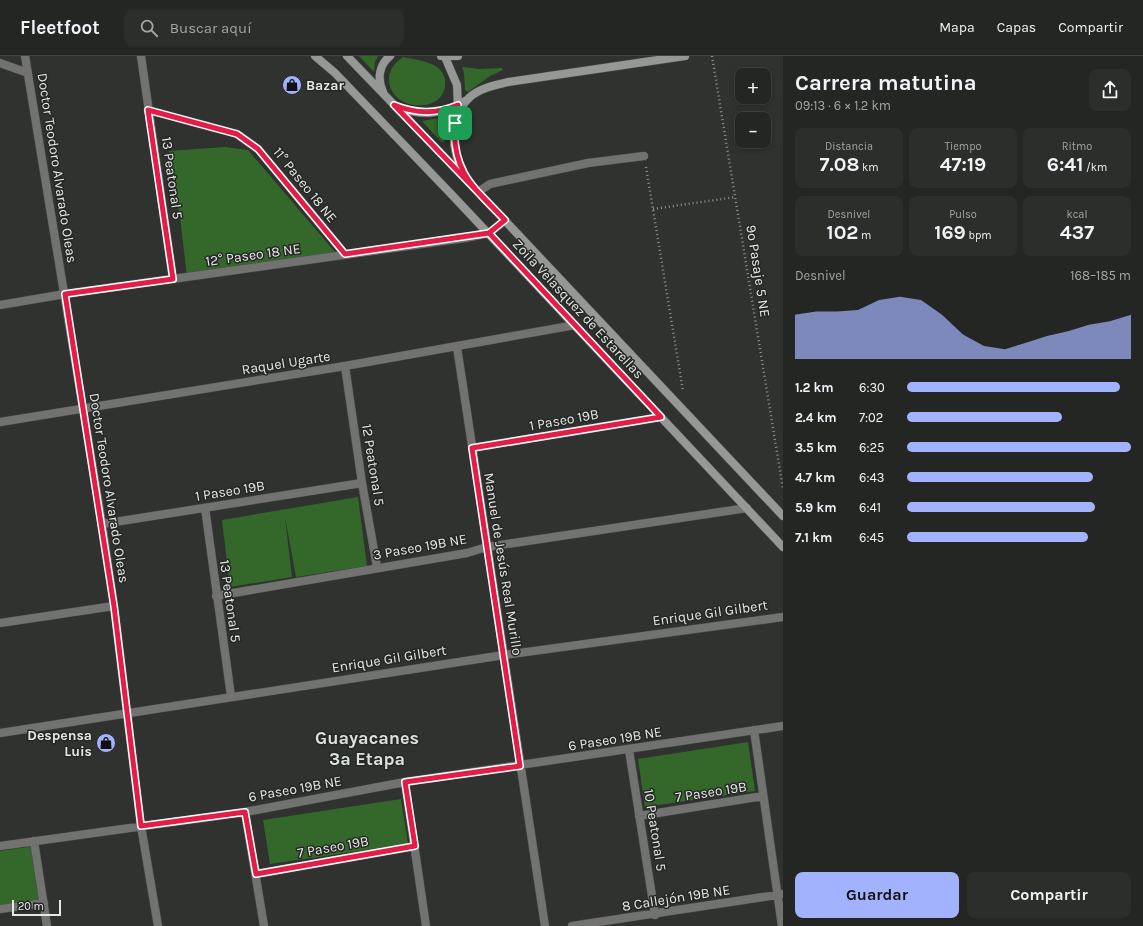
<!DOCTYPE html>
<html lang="es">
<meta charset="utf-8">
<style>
:root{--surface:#232622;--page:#2b2e2a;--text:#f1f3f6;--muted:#a3a5a5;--line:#404340;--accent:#a3b2fd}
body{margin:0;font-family:Karla,sans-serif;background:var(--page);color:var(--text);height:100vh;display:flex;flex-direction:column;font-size:15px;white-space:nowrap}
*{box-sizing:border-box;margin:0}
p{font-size:13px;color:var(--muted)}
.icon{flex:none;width:22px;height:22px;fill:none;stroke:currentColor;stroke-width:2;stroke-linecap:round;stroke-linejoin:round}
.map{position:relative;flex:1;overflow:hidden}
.details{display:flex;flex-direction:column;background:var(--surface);width:360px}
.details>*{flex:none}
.controls{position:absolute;left:735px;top:12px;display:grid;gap:8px}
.controls a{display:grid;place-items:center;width:36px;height:36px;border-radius:8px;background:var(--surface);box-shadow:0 2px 6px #0003,0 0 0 1px var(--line);font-size:20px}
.scale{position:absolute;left:12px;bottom:10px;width:49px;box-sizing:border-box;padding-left:4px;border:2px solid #e6e8e6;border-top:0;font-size:11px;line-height:14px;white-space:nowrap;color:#e6e8e6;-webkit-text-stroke:3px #252825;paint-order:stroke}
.pin{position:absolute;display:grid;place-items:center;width:34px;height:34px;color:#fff;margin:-17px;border-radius:8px;box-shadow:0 2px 6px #0006}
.round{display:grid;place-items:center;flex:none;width:42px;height:42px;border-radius:8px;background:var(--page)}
.headline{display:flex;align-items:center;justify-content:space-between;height:68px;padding:0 12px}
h1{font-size:22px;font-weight:700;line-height:30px}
.metrics{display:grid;grid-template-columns:repeat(3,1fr);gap:6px;height:68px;padding:4px 12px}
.metrics div{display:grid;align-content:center;border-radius:8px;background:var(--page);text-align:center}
.metrics b{font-size:20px;font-weight:700}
.metrics small{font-size:11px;font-weight:400}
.metrics p{font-size:11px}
.chart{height:112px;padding:8px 12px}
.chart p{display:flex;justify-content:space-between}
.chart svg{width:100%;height:72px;margin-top:4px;fill:var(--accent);opacity:.7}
.button{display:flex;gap:8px;margin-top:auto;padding:8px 12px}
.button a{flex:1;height:46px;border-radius:8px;background:var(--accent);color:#111;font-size:16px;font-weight:700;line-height:46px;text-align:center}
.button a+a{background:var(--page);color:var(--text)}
ul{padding:0 12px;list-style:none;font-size:13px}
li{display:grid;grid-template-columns:64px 48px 1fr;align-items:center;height:30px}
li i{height:10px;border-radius:5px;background:var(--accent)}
header{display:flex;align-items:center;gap:24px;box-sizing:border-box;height:56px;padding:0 20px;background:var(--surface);border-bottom:1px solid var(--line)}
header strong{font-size:19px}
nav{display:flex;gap:22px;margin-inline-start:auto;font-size:14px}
.search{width:280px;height:36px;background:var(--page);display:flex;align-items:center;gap:10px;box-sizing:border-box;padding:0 14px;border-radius:8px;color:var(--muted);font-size:15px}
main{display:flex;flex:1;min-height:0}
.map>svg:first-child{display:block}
.green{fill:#33682a}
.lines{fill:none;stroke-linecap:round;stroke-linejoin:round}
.lane-casing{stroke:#4c4f4b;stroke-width:9}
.street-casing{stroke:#4c4f4b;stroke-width:9}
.secondary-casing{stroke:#4c4f4b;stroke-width:9}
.path{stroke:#90928f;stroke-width:2.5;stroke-dasharray:1 3;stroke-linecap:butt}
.lane{stroke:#727371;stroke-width:8}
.street{stroke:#727371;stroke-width:8}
.secondary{stroke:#969896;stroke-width:8}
.route-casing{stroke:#fff;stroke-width:8}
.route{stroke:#e11d48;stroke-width:5}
.labels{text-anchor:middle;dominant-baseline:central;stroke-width:3;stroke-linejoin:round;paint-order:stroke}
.poi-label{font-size:14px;font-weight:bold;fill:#e6e8e6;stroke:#252825;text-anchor:start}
.street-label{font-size:14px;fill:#e6e8e6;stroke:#252825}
.district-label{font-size:18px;font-weight:bold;fill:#dde1dd;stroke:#252825}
</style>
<header>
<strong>Fleetfoot</strong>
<div class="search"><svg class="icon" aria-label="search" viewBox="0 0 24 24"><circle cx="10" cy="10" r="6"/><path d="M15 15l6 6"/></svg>Buscar aquí</div>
<nav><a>Mapa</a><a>Capas</a><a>Compartir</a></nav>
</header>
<main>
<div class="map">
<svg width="783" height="870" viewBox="0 0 783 870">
<rect width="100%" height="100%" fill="#2f322e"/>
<path class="green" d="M359 0H378L375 6 374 16Z
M403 1C419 5 442 5 445 24 449 59 390 57 389 24 389 13 395 7 403 1Z
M462 11 480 13 502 12 503 14 490 20 468 36 465 34 464 17Z
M449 60H451L444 86H441L422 65Z
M225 91 248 94 335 196 187 221 180 161 169 95Z
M358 441 367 510 296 521 285 461 292 521 230 531 222 464Z
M748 686 755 735 645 751 638 703Z
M401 743 408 788 270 808 263 764Z
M35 790 43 843 0 849V795Z"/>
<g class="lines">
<defs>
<path id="lane" d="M478 136 490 128 588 107 644 100"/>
<path id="street" d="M25 0 102 468 114 550 141 770 158 870
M141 0 173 223
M0 7 28 17
M148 54 237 78 258 93 345 198
M0 249 65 238 465 182 489 177 505 164
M457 291 545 870
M345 310 362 427 377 511
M0 366 345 310 575 269
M472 392 661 361
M205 452 231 640
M102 468 362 427
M216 540 467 497 487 491 747 452
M0 567 114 550
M754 674 782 870
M0 677 504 599 783 561
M629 694 655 859
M405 726 426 870
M245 756 264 870
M639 760 763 740
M34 785 47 870
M0 790 245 756 405 726 783 670
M256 818 415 790
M0 853 44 847
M572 870 783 838"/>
<path id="secondary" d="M315 0 335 17 453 140 783 491
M347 0 478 136 783 460
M441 0H458
M445 1 457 29 458 52
M383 36C377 23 379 9 390 0
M398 51C420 60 445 59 465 45
M464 117C451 94 448 61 470 41 480 32 495 29 508 26L685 0"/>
</defs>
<use href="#lane" class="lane-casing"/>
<use href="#street" class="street-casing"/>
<use href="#secondary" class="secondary-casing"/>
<path class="path" d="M712 0 783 433
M646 111 683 335
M653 153 736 141"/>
<use href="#lane" class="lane"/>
<use href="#street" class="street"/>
<use href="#secondary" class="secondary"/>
</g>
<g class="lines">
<defs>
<path id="route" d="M455 67C451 115 474 132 505 164L489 177 345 198 258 93 237 78 148 54 173 223 65 238 114 550 141 770 245 756 256 818 415 790 405 726 520 710 472 392 661 361 489 177 505 164 394 49C417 58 436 58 458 49L455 67"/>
</defs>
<use href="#route" class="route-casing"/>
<use href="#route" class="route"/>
</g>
<defs>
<symbol id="shop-disc" viewBox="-11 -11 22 22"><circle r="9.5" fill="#a3b2fd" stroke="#252825"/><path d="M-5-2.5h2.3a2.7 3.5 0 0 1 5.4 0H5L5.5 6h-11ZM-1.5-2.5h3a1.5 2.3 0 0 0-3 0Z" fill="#111"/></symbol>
</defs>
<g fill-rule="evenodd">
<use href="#shop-disc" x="281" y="18" width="22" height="22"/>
<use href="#shop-disc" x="95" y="676" width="22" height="22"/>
</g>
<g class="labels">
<g class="poi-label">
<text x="306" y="29">Bazar</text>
<text x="92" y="679" text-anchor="end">Despensa<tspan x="92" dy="16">Luis</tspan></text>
</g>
<g class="street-label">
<text transform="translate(57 112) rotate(81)">Doctor Teodoro Alvarado Oleas</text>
<text transform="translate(172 122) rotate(82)">13 Peatonal 5</text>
<text transform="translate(305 129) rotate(51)">11° Paseo 18 NE</text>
<text transform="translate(253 199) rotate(-8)">12° Paseo 18 NE</text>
<text transform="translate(758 215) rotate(81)">9º Pasaje 5 NE</text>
<text transform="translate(578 253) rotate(47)">Zoila Velasquez de Estarellas</text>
<text transform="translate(286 307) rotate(-9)">Raquel Ugarte</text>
<text transform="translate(564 364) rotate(-10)">1 Paseo 19B</text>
<text transform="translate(373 409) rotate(81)">12 Peatonal 5</text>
<text transform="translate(109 432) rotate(81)">Doctor Teodoro Alvarado Oleas</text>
<text transform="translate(230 435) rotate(-9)">1 Paseo 19B</text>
<text transform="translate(420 491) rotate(-10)">3 Paseo 19B NE</text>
<text transform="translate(503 508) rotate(81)">Manuel de Jesús Real Murillo</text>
<text transform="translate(230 545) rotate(82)">13 Peatonal 5</text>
<text transform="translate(710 557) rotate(-8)">Enrique Gil Gilbert</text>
<text transform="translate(389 603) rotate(-9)">Enrique Gil Gilbert</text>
<text transform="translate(615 683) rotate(-9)">6 Paseo 19B NE</text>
<text transform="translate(295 733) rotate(-10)">6 Paseo 19B NE</text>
<text transform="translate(711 736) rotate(-9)">7 Paseo 19B</text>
<text transform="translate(655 774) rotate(81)">10 Peatonal 5</text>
<text transform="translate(333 791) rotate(-10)">7 Paseo 19B</text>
<text transform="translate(676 842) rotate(-9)">8 Callejón 19B NE</text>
</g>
<g class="district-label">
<text x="367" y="682">Guayacanes<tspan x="367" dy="21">3ª Etapa</tspan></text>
</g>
</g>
</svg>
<div class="controls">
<a>+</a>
<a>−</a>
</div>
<div class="scale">20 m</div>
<div class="pin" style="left:455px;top:67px;background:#1e9e55"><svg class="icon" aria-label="arrive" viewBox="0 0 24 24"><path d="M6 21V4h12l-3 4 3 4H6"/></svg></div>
</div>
<section class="details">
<div class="headline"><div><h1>Carrera matutina</h1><p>09:13 · 6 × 1.2 km</p></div><a class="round"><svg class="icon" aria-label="share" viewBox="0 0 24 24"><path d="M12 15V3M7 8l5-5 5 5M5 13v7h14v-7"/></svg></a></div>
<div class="metrics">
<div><p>Distancia</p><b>7.08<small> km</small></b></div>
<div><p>Tiempo</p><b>47:19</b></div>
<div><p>Ritmo</p><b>6:41<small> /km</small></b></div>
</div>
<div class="metrics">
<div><p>Desnivel</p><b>102<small> m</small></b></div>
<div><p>Pulso</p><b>169<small> bpm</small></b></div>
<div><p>kcal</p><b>437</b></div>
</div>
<div class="chart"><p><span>Desnivel</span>168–185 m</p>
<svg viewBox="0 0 160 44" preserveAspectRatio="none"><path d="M0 44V17L10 15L20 15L30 14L40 8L50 6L60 8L70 17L80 29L90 36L100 38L110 34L120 30L130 27L140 23L150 21L160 17V44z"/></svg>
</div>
<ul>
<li><b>1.2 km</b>6:30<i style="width:95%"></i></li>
<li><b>2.4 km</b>7:02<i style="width:69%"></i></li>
<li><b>3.5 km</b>6:25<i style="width:100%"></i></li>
<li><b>4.7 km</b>6:43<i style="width:83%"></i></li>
<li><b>5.9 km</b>6:41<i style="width:84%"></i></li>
<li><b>7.1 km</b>6:45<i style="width:81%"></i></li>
</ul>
<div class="button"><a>Guardar</a><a>Compartir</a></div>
</section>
</main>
